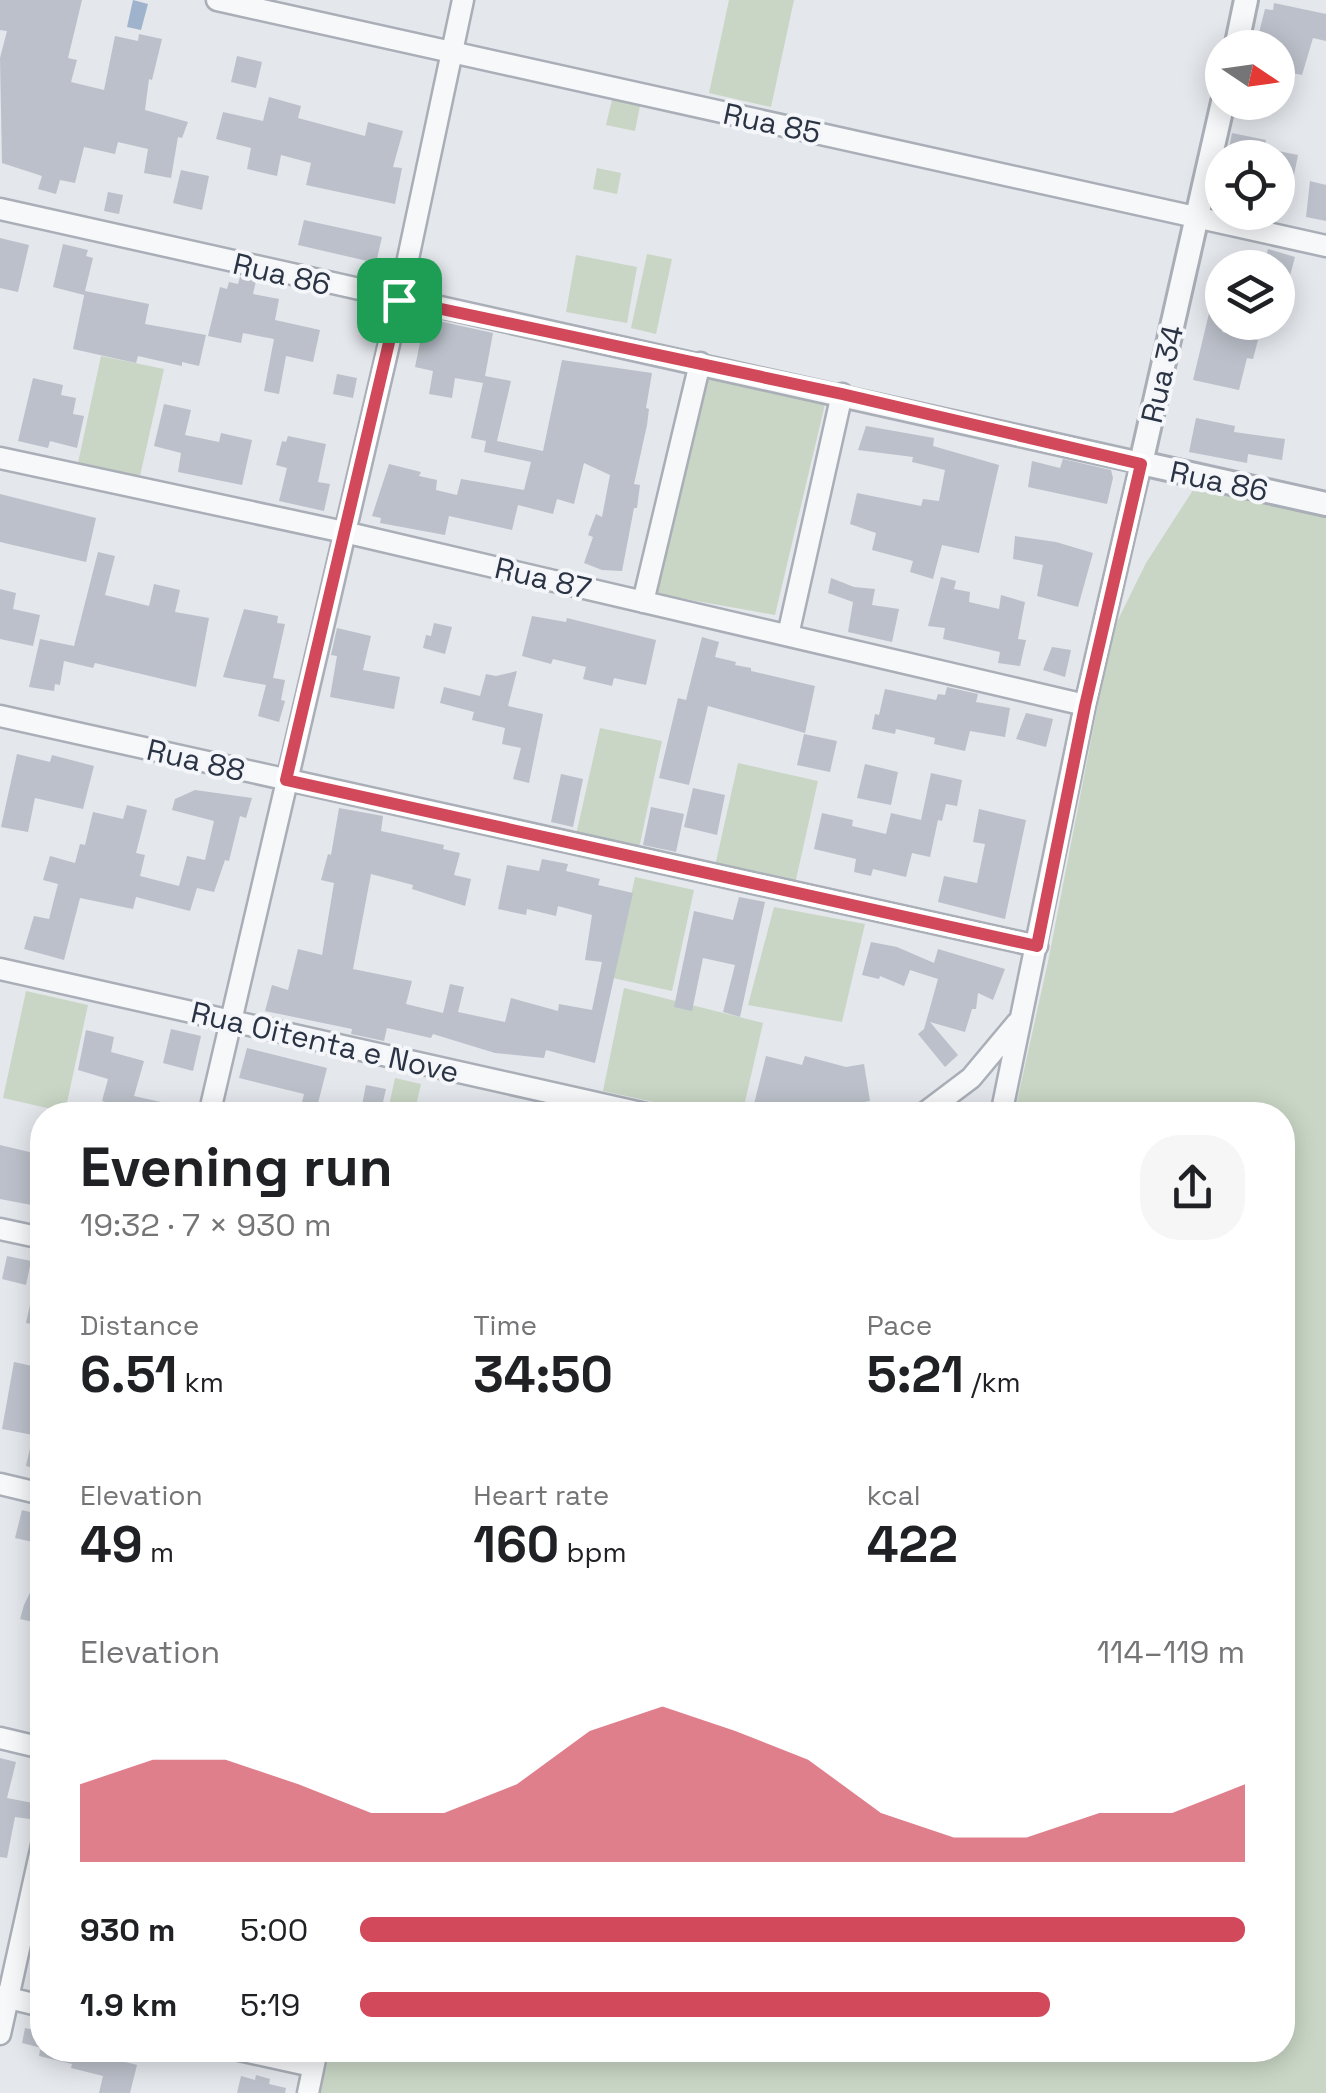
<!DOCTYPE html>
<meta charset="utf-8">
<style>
:root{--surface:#fff;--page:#f6f6f6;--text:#202124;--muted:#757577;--accent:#d1495b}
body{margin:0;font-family:"Space Grotesk",sans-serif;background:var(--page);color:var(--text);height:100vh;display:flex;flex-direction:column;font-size:38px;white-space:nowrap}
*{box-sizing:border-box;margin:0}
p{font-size:32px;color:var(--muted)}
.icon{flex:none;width:55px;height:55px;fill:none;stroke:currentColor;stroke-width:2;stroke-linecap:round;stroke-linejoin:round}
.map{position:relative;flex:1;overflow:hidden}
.side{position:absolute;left:30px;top:1102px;width:1265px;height:960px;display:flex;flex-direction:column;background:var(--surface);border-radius:40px;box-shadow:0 5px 25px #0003}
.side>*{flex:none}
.needle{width:65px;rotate:103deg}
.controls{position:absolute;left:1205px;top:30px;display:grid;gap:20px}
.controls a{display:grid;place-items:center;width:90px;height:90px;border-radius:50%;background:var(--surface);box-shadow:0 5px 25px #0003;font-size:50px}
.pin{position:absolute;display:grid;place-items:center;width:85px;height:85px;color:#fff;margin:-42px;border-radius:20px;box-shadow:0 5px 15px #0006}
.round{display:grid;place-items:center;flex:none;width:105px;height:105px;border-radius:40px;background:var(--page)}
.summary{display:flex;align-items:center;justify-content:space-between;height:170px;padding:0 50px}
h1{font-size:55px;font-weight:800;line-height:75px}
.metrics{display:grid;grid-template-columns:repeat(3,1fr);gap:15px;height:170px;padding:10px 50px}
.metrics div{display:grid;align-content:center}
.metrics b{font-size:50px;font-weight:800}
.metrics small{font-size:28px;font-weight:400}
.metrics p{font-size:28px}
.chart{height:280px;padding:20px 50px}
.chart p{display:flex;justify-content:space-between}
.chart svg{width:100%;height:180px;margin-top:10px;fill:var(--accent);opacity:.7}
ul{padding:0 50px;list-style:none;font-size:32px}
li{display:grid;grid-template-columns:160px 120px 1fr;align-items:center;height:75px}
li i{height:25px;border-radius:12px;background:var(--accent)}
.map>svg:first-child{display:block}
.green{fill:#c9d6c5}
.water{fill:#9fb4cc}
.building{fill:#bbc0ca}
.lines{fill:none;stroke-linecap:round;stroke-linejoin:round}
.minor-casing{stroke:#a9aeb7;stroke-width:25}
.tertiary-casing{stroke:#a9aeb7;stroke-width:28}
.minor{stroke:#f7f8fa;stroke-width:20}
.tertiary{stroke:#f7f8fa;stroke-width:22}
.route-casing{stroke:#fff;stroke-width:20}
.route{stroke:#d1495b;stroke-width:12}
.labels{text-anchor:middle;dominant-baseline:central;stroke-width:8;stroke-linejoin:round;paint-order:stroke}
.street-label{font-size:30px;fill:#2b3445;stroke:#f4f6f9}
</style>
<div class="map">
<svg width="1326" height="2093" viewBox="0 0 1326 2093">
<rect width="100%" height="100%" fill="#e4e7ec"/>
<path class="green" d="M729 0H794L771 107 709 93Z
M612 100 640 106 635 131 606 125Z
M597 168 621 173 617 194 593 189Z
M647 254 672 259 656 334 631 328Z
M576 255 637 267 627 323 566 312Z
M101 356 164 369 140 476 78 463Z
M710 373 826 400 775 615 657 594Z
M1195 487 1326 516V2093H319L331 2050H1282V1115H1014L1049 957 1112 632 1146 563Z
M600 728 662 741 639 848 576 835Z
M738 763 818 781 795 884 715 866Z
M635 877 694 890 672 991 613 978Z
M774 907 865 924 842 1022 748 1005Z
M624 988 763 1023 742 1115H714L603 1091Z
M26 991 88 1005 65 1112 3 1098Z
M395 1078 421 1084 414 1115H387Z"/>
<path class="water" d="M133 0 148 4 141 30 127 27Z"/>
<path class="building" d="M0 0H82L68 58 77 60 71 82 104 90 115 36 138 41 139 34 162 39 152 80 149 79 145 110 188 122 182 138 178 137 171 178 144 173 148 149 118 142 115 154 84 147 75 183 60 180 56 194 38 189 42 176 2 163 0 58 7 31 0 30Z
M1274 3 1326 14V41L1313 38 1302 75 1278 70V48L1256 45 1265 9 1273 10Z
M237 56 262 62 256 88 231 82Z
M269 97 301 106 298 118 365 136 368 122 403 131 393 167 402 168 395 204 306 185 311 163 281 155 277 176 247 169 251 148 216 139 223 112 263 121Z
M1232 133 1266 140 1262 158H1227Z
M1278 151 1298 155 1291 190 1278 187Z
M181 170 209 176 202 210 173 203Z
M1310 181 1326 185V221L1306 217Z
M108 192 123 195 119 214 104 211Z
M304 220 382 237 376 263 298 245Z
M0 238 29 245 18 292 0 288Z
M63 244 88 250 86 256 93 258 84 295 53 287Z
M1268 249 1295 257 1282 305 1278 304V268H1263Z
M240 277 256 281 253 294 279 299 275 320 320 330 313 362 286 356 279 394 264 391 274 339 243 333 241 343 208 336 220 287 227 289 229 282 238 284Z
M1217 280 1222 281V332L1258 340 1253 359 1247 358 1239 390 1193 380Z
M85 291 149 304 145 324 206 335 199 366 182 362V366L138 356 136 363 73 349Z
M425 318 493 333 485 376 511 381 497 441 543 451 562 360 652 373 646 408 649 409 647 425 634 484 640 485 637 508H634L622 571 602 570 584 563 593 537 588 535 596 514 602 517 610 475 584 463 574 504 557 499 553 514 518 505 512 530 449 516 445 535 380 523 381 518 372 516 389 464 421 472 419 476 437 480 436 490 457 495 461 479 524 490 531 462 484 452 486 441 471 438 483 383 455 378 452 398 429 394 433 371 415 367Z
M337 374 357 378 353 398 333 394Z
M33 378 63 385 61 395 76 398 73 414 84 416 77 448 50 441 48 448 18 441Z
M164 404 191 410 185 435 219 442 221 433 252 440 242 485 178 472 181 453 154 446Z
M1196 418 1235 426 1234 432 1285 439 1282 460 1248 454 1247 463 1189 452Z
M866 426 934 438 933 446 999 465 979 553 942 545 933 579 910 572 913 561 872 550 876 533 850 524 857 493 921 506 923 499 939 501 945 470 912 462 913 457 858 450Z
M288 436 326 444 318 482 330 484 324 511 279 501 287 468 276 465 282 441 286 442Z
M1063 459 1111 470 1113 478 1107 504 1028 487 1032 461 1060 468Z
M0 494 96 518 86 562 0 542Z
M1015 536 1056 542 1093 553 1078 607 1037 596 1043 565 1013 559Z
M98 552 115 556 105 595 149 606 154 584 180 590 175 612 209 618 196 687 95 663 93 668 64 661 60 685 55 684 54 691 29 687 40 639 74 646Z
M941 577 956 581 954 589 970 592 969 602 999 609 1001 595 1025 602 1018 639 1026 640 1020 666 998 663 1000 652 943 639 945 628 928 626Z
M831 578 854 587 875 589 872 605 899 609 892 642 848 632 853 602 828 593Z
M0 589 16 593 13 609 40 615 33 646 0 639Z
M244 609 278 616 277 623 285 624 273 678 285 680 281 700 285 701 279 722 258 716 266 685 223 677Z
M532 616 566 622 567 618 656 640 646 685 614 678 612 686 583 679 586 667 553 659 551 664 522 656Z
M434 623 452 627 445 654 423 648 426 635 431 636Z
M337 628 371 636 363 670 400 677 394 709 330 697 337 656 331 655Z
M702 637 719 642 715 657 736 662 735 665 751 668V671L815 686 805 733 708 706 689 785 659 778 678 698 686 700Z
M1052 647 1071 650 1065 677 1043 670Z
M517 671 508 706 543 714 529 783 513 779 521 748 502 744 505 728 472 720 474 712 440 703 444 687 480 696 486 674 496 676Z
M947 687 978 694 976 702 1010 708 1005 737 970 731 965 751 934 744 935 738 896 729 895 734 872 729 875 714 879 715 885 689 936 700 938 694 945 695Z
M1026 713 1053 719 1046 747 1016 739Z
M804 734 837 741 830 772 797 765Z
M17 754 50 762 52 755 94 766 83 809 35 798 28 832 1 827Z
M865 764 898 772 891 805 857 798Z
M931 773 962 780 957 806 946 804 942 821 938 820 930 857 912 853 906 877 873 869 871 876 854 872 856 859 814 849 822 813 853 820 852 826 886 834 891 813 921 820Z
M561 774 583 779 573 827 551 822Z
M693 788 725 795 717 835 684 827Z
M195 790 252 798 246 818 240 816 229 861 225 860 214 892 197 888 190 911 136 897 133 909 80 898 64 960 24 949 34 916 49 919 58 884 43 880 50 856 75 863 80 844 85 845 93 812 123 819 127 805 147 810 136 853 145 855 140 876 179 886 187 856 205 860 214 821 172 810 175 799Z
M651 807 684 814 676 852 643 845Z
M339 808 383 816 381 831 444 845 443 849 460 853 454 875 471 879 465 906 412 889 413 885 371 874 353 969 412 981 406 1004 443 1013 450 984 464 987 458 1012 505 1022 511 998 558 1011 559 1004 592 1010 602 962 585 960 592 915 558 906 556 916 527 909 526 915 498 909 507 865 539 871 542 859 568 864 566 871 600 879 598 885 633 893 595 1063 546 1050 544 1058 495 1053 433 1034 431 1038 387 1028 384 1041 351 1034 352 1029 265 1011 272 985 288 990 298 949 322 955 334 883 321 880 328 854 331 855Z
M979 809 1026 820 1005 919 938 902 944 876 977 883 985 844 973 842Z
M739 897 765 902 740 1017 723 1012 735 965 703 958 692 1011 674 1007 694 911 733 920Z
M871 942 897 947 934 963 938 949 1005 969 993 1000 978 993 976 1009H972L965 1032 930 1022 958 1055 945 1067 918 1034 924 1029 938 979 910 970 904 986 880 976 879 979 862 975Z
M171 1029 201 1036 193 1071 163 1063Z
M86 1030 114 1037 111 1052 144 1061 134 1096 192 1109 191 1115H131L132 1109 102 1101 108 1079 78 1070Z
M247 1048 327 1068 315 1115H299L304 1094 239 1078Z
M766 1056 802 1065 805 1056 846 1067 864 1064 870 1101 864 1102 865 1109 837 1114 819 1111 818 1115H789L754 1104Z
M366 1085 386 1089 380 1115H360Z
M0 1145 42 1155V1207L0 1199Z
M7 1256 31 1261 26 1285 2 1279Z
M36 1277 42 1278V1326L26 1323Z
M14 1362 41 1368 34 1404 42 1406V1470L26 1466 33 1435 2 1429Z
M22 1510 42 1515V1544L15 1538Z
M42 1568V1624L20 1619 24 1605Z
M0 1758 16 1762 7 1798 33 1803 30 1819 15 1817 7 1858 0 1857Z
M25 2028 42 2032V2048L22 2043Z
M40 2050H104L102 2056 137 2065 130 2093H99L103 2076 71 2068 72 2064 39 2056Z
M256 2075 270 2079 269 2084 286 2088 285 2093H237L241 2076 255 2080Z"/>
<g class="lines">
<defs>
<path id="minor" d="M217 0 1326 246
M0 209C380 296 761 376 1141 463L1085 705 1001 1115
M0 458 344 532 1085 705
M643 602 700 363
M788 635 842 394
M0 716 1037 946
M0 969 650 1115
M209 1115 399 301 463 0
M922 1115 971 1078 1017 1023
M0 1229 42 1238
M0 1484 42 1494
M0 1738 42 1748
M0 1996 42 2006
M0 2034 42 1845
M239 2050 312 2066
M308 2093 317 2050"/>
<path id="tertiary" d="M1236 48 1246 0
M1223 102 1141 463 1326 504"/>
</defs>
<use href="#minor" class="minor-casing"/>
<use href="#tertiary" class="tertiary-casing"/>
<use href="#minor" class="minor"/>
<use href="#tertiary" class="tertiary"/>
</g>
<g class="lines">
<defs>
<path id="route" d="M399 300 842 394 1141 464 1085 706 1037 946 286 780Z"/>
</defs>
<use href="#route" class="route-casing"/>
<use href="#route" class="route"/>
</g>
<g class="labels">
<g class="street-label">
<text transform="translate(772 123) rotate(12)">Rua 85</text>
<text transform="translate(282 274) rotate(13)">Rua 86</text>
<text transform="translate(1162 374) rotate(-77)">Rua 34</text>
<text transform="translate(1219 481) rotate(12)">Rua 86</text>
<text transform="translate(543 578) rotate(13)">Rua 87</text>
<text transform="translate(196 760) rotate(13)">Rua 88</text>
<text transform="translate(325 1042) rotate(13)">Rua Oitenta e Nove</text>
</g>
</g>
</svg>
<div class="controls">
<a><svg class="needle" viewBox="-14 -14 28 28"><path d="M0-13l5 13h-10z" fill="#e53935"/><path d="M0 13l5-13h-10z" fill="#757577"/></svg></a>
<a><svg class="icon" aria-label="locate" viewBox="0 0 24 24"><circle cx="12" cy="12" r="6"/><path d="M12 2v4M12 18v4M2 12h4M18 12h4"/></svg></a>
<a><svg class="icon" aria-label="layers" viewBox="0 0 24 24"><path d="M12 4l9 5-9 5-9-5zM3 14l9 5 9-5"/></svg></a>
</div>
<div class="pin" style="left:399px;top:300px;background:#1e9e55"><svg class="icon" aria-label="arrive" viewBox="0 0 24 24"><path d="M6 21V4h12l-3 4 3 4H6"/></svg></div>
<section class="side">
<div class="summary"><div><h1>Evening run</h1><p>19:32 · 7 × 930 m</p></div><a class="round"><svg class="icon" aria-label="share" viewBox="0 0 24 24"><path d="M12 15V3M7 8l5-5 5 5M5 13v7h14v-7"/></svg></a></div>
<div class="metrics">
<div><p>Distance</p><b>6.51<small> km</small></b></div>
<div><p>Time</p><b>34:50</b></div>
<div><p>Pace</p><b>5:21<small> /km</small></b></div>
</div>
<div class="metrics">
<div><p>Elevation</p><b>49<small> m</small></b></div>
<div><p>Heart rate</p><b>160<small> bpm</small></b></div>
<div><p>kcal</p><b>422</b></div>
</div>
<div class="chart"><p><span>Elevation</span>114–119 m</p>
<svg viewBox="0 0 160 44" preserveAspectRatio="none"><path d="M0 44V25L10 19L20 19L30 25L40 32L50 32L60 25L70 12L80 6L90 12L100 19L110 32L120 38L130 38L140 32L150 32L160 25V44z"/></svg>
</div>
<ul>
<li><b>930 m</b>5:00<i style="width:100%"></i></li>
<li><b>1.9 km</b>5:19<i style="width:78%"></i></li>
</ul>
</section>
</div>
